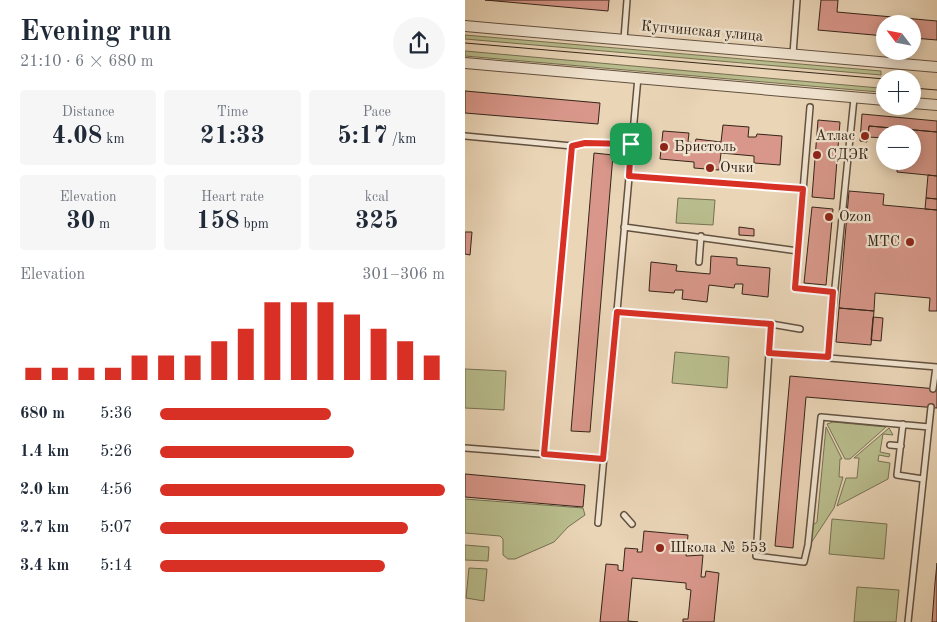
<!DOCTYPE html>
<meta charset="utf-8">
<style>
:root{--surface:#fff;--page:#f6f6f7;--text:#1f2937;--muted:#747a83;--accent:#d93025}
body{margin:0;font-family:"Old Standard TT",serif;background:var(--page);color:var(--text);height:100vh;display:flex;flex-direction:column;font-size:19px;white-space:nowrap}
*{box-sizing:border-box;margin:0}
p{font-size:16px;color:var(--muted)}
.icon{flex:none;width:28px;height:28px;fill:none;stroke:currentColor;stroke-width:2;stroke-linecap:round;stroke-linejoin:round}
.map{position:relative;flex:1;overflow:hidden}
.side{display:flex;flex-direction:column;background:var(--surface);width:465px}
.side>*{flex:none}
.needle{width:32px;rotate:302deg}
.buttons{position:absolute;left:411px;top:15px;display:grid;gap:10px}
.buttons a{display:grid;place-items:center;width:45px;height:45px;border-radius:50%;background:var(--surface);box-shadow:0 2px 12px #0003;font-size:25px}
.pin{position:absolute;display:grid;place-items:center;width:42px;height:42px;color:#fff;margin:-21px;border-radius:10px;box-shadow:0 2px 8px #0006}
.round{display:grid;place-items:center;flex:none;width:52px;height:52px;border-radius:26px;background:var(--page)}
.headline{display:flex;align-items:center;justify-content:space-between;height:85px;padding:0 20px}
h1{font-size:28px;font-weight:700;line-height:38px}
.stats{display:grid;grid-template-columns:repeat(3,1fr);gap:8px;height:85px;padding:5px 20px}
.stats div{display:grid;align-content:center;border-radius:5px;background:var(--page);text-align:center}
.stats b{font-size:25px;font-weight:700}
.stats small{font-size:14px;font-weight:400}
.stats p{font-size:14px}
.chart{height:140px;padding:10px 20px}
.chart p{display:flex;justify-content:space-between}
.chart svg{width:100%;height:90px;margin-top:5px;stroke:var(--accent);stroke-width:6}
ul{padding:0 20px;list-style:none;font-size:16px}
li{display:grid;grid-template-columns:80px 60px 1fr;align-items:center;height:38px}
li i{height:12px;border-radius:6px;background:var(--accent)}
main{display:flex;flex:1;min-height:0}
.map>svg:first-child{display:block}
.green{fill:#b9bd8d;stroke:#767153}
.building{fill:#d8978a;stroke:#342519}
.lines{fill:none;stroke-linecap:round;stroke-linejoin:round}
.service-casing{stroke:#625140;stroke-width:8}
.minor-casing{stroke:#625140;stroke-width:12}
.service{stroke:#f1e4d0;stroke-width:5}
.minor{stroke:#f1e4d0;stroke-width:10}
.tram{stroke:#342519;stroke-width:1}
.route-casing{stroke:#fff;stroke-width:10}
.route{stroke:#d93025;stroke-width:6}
.poi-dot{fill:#8f2418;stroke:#f1e4d0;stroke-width:2}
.labels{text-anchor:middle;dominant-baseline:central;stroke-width:4.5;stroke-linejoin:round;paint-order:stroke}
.street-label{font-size:15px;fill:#342519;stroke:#f1e4d0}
.poi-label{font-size:15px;fill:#342519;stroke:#f1e4d0;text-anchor:start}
</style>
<main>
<section class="side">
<div class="headline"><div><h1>Evening run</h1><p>21:10 · 6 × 680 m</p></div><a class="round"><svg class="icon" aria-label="share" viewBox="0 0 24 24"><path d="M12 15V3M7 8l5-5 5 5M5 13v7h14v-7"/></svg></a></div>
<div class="stats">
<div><p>Distance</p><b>4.08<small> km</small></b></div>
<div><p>Time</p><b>21:33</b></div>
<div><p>Pace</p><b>5:17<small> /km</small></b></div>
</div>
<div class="stats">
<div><p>Elevation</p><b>30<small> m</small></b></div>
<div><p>Heart rate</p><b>158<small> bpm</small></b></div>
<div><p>kcal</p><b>325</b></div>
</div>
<div class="chart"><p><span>Elevation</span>301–306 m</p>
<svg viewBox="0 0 160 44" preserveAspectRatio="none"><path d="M5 44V38M15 44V38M25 44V38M35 44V38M45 44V32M55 44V32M65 44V32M75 44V25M85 44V19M95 44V6M105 44V6M115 44V6M125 44V12M135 44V19M145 44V25M155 44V32"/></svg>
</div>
<ul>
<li><b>680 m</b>5:36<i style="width:60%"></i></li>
<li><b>1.4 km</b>5:26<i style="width:68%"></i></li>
<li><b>2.0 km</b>4:56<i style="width:100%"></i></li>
<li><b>2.7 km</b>5:07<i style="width:87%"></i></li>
<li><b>3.4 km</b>5:14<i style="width:79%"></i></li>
</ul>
</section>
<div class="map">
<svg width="472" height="622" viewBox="0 0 472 622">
<rect width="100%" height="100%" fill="#ead5b7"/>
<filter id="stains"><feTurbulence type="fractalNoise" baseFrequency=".004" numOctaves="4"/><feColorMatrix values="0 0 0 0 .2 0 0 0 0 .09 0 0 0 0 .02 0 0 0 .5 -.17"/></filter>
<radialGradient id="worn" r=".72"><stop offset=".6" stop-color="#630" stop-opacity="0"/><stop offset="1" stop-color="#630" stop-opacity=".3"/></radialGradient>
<path class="green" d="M0 35 416 71V75L0 39Z
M0 51 414 88V92L0 56Z
M213 198 250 200 248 225 211 223Z
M210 352 264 357 262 388 207 383Z
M0 369 41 371 39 410 0 408Z
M368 422 421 427 385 459H380L362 424Z
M361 427 377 459H375L374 477H378L369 508 346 543 348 525 352 522Z
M424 428 428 435 418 434 415 452 425 454 424 457 414 455 413 461 425 463 423 479 372 506 381 478H392L394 458H389Z
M0 499 118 508 120 515 103 527 89 542 50 559H43L38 555V539L35 536 0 533Z
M367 519 422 524 419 559 364 554Z
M0 545 24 547 23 561 0 560Z
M4 568 22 569 19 601 1 598Z
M392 587 434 590 431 622H389Z"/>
<path class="building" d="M20 0H144L143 11Z
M356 0H373L372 12 472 21V40L448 38V24H420V36L353 30Z
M0 91 135 103 133 124 0 113Z
M397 114 472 121V132L404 126 402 142 395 141Z
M353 120 375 122 369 199 347 197Z
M258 125 284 127 283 137H291L292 134 317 136 315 165 289 163V156L256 153 254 170 229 168V162L195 159 198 131 224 133 223 142 230 143 231 139 256 142Z
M404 126 472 132V176L432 172 433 161H448V134H420V138L403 137Z
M129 153 148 155 125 432 106 431Z
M463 175 472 176V199L461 198Z
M384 191 419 194 418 205 472 210V311H464L465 298 410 293 409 311 374 308Z
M461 198 472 199V210L460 209Z
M347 207 368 209 361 285 339 283Z
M274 227 289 229V236L274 235Z
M0 232H7L5 255 0 254Z
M246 256 272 258V265L305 268 303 297 277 294 278 284H270L269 288 244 285 242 302 217 299 218 290H210L209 293 184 291 186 262 212 265 211 271 245 274Z
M374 308 409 311 406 345 371 342Z
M408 317 418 318 416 341 406 340Z
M325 376 472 389V408L341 397 328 548 310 546Z
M0 474 120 485 118 507 0 497Z
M179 531 223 535 221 556 238 555 236 577H240L241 571 254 573 249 622H218V619H223L226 590 221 589V583L167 578 163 621 173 622H135L141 564 153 565V570L158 571 160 548 173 549 172 552H177Z
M472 563V622H467L470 583Z"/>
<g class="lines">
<defs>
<path id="service" d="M159 39 162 0
M328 54 332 0
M0 136 107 146 79 454
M107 146 119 143 166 144
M164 176 338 189
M159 227 333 251 330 288 368 292
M333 251 345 107
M234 262 236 236
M151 312 306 324
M304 353 306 324 335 329
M363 357 389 98
M468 389 471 367
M438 424 432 475 458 479
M464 427 356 417 343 545 339 562 291 556 304 353 472 367
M425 445 436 446
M0 448 138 459
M159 515 167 524
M133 523 173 77
M443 622 466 407"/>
<path id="minor" d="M0 26 472 67
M0 63 420 100
M448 103 472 105"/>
</defs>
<use href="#service" class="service-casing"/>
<use href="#minor" class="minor-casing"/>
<use href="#service" class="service"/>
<use href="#minor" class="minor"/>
<path class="tram" d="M0 43 420 79
M448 88 472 90"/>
</g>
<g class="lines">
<defs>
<path id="route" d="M120 143 166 144 164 176 338 189 330 288 368 292 363 357 304 353 306 324 152 312 138 459 79 454 107 146Z"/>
</defs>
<use href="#route" class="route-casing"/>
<use href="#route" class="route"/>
</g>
<g class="poi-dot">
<circle cx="400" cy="136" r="5"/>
<circle cx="199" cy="147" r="5"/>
<circle cx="352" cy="155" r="5"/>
<circle cx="245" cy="168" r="5"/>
<circle cx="364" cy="217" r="5"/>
<circle cx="445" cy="242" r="5"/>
<circle cx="195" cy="548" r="5"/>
</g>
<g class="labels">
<g class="street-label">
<text transform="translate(237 32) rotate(5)">Купчинская улица</text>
</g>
<g class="poi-label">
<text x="390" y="136" text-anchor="end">Атлас</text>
<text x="209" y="147">Бристоль</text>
<text x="362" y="155">СДЭК</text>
<text x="255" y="168">Очки</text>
<text x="374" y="217">Ozon</text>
<text x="435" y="242" text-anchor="end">МТС</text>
<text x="205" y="548">Школа № 553</text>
</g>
</g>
<rect width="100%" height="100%" filter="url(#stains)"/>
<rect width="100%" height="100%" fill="url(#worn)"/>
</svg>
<div class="buttons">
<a><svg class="needle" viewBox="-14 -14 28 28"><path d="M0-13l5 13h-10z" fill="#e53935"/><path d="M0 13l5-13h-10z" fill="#747a83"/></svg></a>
<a>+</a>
<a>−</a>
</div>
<div class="pin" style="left:166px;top:144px;background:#1e9e55"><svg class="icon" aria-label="arrive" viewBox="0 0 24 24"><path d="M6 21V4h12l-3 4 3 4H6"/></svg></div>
</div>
</main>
